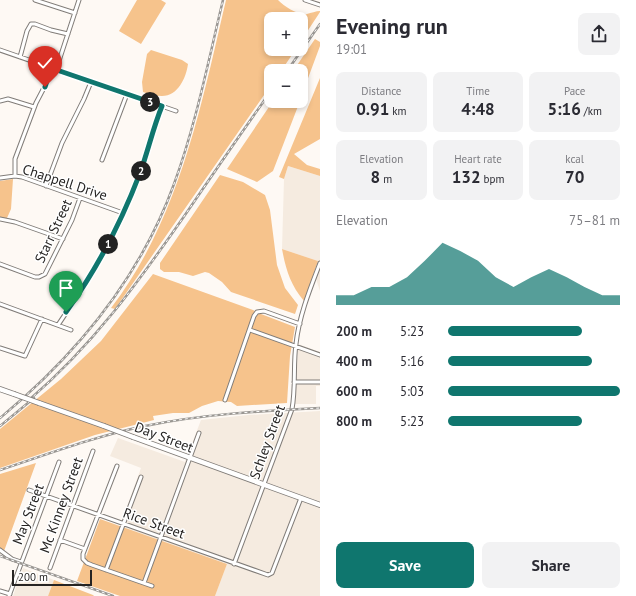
<!DOCTYPE html>
<meta charset="utf-8">
<style>
:root{--surface:#fff;--page:#f2f2f3;--text:#2b2b33;--muted:#7c7c81;--accent:#0f766e}
body{margin:0;font-family:"PT Sans",sans-serif;background:var(--page);color:var(--text);height:100vh;display:flex;flex-direction:column;font-size:15px;white-space:nowrap}
*{box-sizing:border-box;margin:0}
p{font-size:13px;color:var(--muted)}
.icon{flex:none;width:22px;height:22px;fill:none;stroke:currentColor;stroke-width:2;stroke-linecap:round;stroke-linejoin:round}
.map{position:relative;flex:1;overflow:hidden}
.panel{display:flex;flex-direction:column;background:var(--surface);width:316px}
.panel>*{flex:none}
.controls{position:absolute;left:264px;top:12px;display:grid;gap:8px}
.controls a{display:grid;place-items:center;width:44px;height:44px;border-radius:8px;background:var(--surface);box-shadow:0 2px 6px #0003;font-size:20px}
.scale{position:absolute;left:12px;bottom:10px;width:80px;box-sizing:border-box;padding-left:4px;border:2px solid #262423;border-top:0;font-size:11px;line-height:14px;white-space:nowrap;color:#262423;-webkit-text-stroke:3px #fff;paint-order:stroke}
.pin{position:absolute;display:grid;place-items:center;width:34px;height:34px;color:#fff;margin:-41px -17px;border-radius:50% 50% 50% 0;rotate:-45deg;box-shadow:0 0 4px #0007}
.pin .icon{rotate:45deg}
.km{position:absolute;width:20px;height:20px;margin:-10px;border-radius:50%;background:#222;color:#fff;font-size:11px;line-height:20px;text-align:center}
.round{display:grid;place-items:center;flex:none;width:42px;height:42px;border-radius:8px;background:var(--page)}
.summary{display:flex;align-items:center;justify-content:space-between;height:68px;padding:0 16px}
h1{font-size:22px;font-weight:700;line-height:30px}
.metrics{display:grid;grid-template-columns:repeat(3,1fr);gap:6px;height:68px;padding:4px 16px}
.metrics div{display:grid;align-content:center;border-radius:8px;background:var(--page);text-align:center}
.metrics b{font-size:17px;font-weight:700}
.metrics small{font-size:11px;font-weight:400}
.metrics p{font-size:11px}
.chart{height:112px;padding:8px 16px}
.chart p{display:flex;justify-content:space-between}
.chart svg{width:100%;height:72px;margin-top:4px;fill:var(--accent);opacity:.7}
.cta{display:flex;gap:8px;margin-top:auto;padding:8px 16px}
.cta a{flex:1;height:46px;border-radius:8px;background:var(--accent);color:#fff;font-size:16px;font-weight:700;line-height:46px;text-align:center}
.cta a+a{background:var(--page);color:var(--text)}
ul{padding:0 16px;list-style:none;font-size:13px}
li{display:grid;grid-template-columns:64px 48px 1fr;align-items:center;height:30px}
li i{height:10px;border-radius:5px;background:var(--accent)}
main{display:flex;flex:1;min-height:0}
.map>svg:first-child{display:block}
.built{fill:#f5ebe0}
.green{fill:#f6c38c}
.lines{fill:none;stroke-linecap:round;stroke-linejoin:round}
.street-casing{stroke:#807c78;stroke-width:5}
.primary-casing{stroke:#807c78;stroke-width:6}
.street{stroke:#fff;stroke-width:3}
.primary{stroke:#fff;stroke-width:4.5}
.rail-casing{stroke:#9a9793;stroke-width:2.5}
.rail{stroke:#fff;stroke-width:1;stroke-dasharray:3;stroke-linecap:butt}
.primary-bridge-casing{stroke:#807c78;stroke-width:6;stroke-linecap:butt}
.primary-bridge{stroke:#fff;stroke-width:4.5}
.route-casing{stroke:#fff;stroke-width:8}
.route{stroke:#0f766e;stroke-width:5}
.labels{text-anchor:middle;dominant-baseline:central;stroke-width:3;stroke-linejoin:round;paint-order:stroke}
.street-label{font-size:14px;fill:#262423;stroke:#fff}
</style>
<main>
<div class="map">
<svg width="320" height="596" viewBox="0 0 320 596">
<rect width="100%" height="100%" fill="#fef9f4"/>
<path class="built" d="M288 166 320 176V291L314 273 318 261 282 249 284 179Z
M298 344 320 352V386H316V404H295Z
M320 411V596H215L227 564 120 526 141 468 110 456 118 438 185 462 201 420 248 415Z
M23 568 54 580 48 596H13Z"/>
<path class="green" d="M137 0H161L166 3 141 44 119 31Z
M226 0H278C285 7 297 15 307 14 311 13 316 11 320 11V12L301 41V19H271V49H296L281 71H271V85L115 309 111 308C179 219 201 107 226 0Z
M315 39 320 42V46L301 97V71H293Z
M151 50 182 60 188 64C186 78 178 96 162 96 155 96 149 94 143 92L142 82 147 54Z
M320 78V139L294 154 307 165 320 169V176L288 166 284 179 279 177Z
M273 101H300L273 171 257 182 227 169Z
M220 175 243 182 265 195 270 210 277 265 285 288 298 305 295 314 231 292 222 282 209 273 205 272 193 276 179 272H164L160 269V263Z
M13 179 11 209 7 218H0V181Z
M282 249 318 261 304 301C290 284 286 270 282 249Z
M153 274 253 310 261 314 295 327 290 356 287 403 237 406 231 402 218 401 202 406 189 413H173L153 416 154 420 95 435 0 468V429L61 379 101 341Z
M36 463 3 554 0 553V474Z
M100 519 227 564 215 596H120L77 581Z
M54 580 93 595 94 596H48Z"/>
<g class="lines">
<defs>
<path id="street" d="M35 0 75 13
M305 0 320 5
M0 50 176 111
M20 57 27 31 31 24H35L51 30 68 34
M56 70 79 0
M0 101 8 99 34 107
M102 160 127 94
M15 176V159L36 103 47 82 51 68
M0 178 15 176 22 177 123 213
M46 186 62 143 84 99 91 82
M0 219 15 222 63 239
M0 264 35 277H39L45 274 72 220 80 198
M0 304 71 330
M58 325 88 280 116 229 139 174 162 106
M250 330 320 355
M0 348 25 356 42 319
M294 382H320
M225 400 254 316 257 312 264 311 300 324
M117 466 83 554V559L87 563 92 565 152 586
M29 490 268 575 272 573 301 498
M60 540 85 549
M0 550 12 559 21 562
M234 564 292 409C296 388 293 365 296 344 299 316 310 289 320 263
M50 568 93 451
M106 570 141 477
M144 583 199 433
M0 591 10 594
M9 596 59 462"/>
<path id="primary" d="M0 389 14 394
M39 403 104 426
M133 437 320 505"/>
</defs>
<use href="#street" class="street-casing"/>
<use href="#primary" class="primary-casing"/>
<use href="#street" class="street"/>
<use href="#primary" class="primary"/>
<defs>
<path id="rail" d="M287 71 320 24
M29 400C93 345 137 284 185 215 213 174 242 132 271 91
M0 418C76 355 140 278 174 184 196 124 208 62 223 0
M0 426 34 398
M0 470C48 454 96 436 145 426 203 414 261 411 320 408
M0 556 113 596"/>
</defs>
<use href="#rail" class="rail-casing"/>
<use href="#rail" class="rail"/>
<defs>
<path id="primary-bridge" d="M14 394 39 403
M104 426 133 437"/>
</defs>
<use href="#primary-bridge" class="primary-bridge-casing"/>
<use href="#primary-bridge" class="primary-bridge"/>
</g>
<g class="lines">
<defs>
<path id="route" d="M45 87 51 68 162 106C153 128 148 151 140 173 121 223 97 269 66 312"/>
</defs>
<use href="#route" class="route-casing"/>
<use href="#route" class="route"/>
</g>
<g class="labels">
<g class="street-label">
<text transform="translate(65 182) rotate(18)">Chappell Drive</text>
<text transform="translate(53 231) rotate(-65)">Starr Street</text>
<text transform="translate(164 437) rotate(21)">Day Street</text>
<text transform="translate(267 442) rotate(-70)">Schley Street</text>
<text transform="translate(61 505) rotate(-70)">Mc Kinney Street</text>
<text transform="translate(28 514) rotate(-69)">May Street</text>
<text transform="translate(154 523) rotate(20)">Rice Street</text>
</g>
</g>
</svg>
<div class="controls">
<a>+</a>
<a>−</a>
</div>
<div class="scale">200 m</div>
<div class="pin" style="left:66px;top:312px;background:#1e9e55"><svg class="icon" aria-label="arrive" viewBox="0 0 24 24"><path d="M6 21V4h12l-3 4 3 4H6"/></svg></div>
<div class="pin" style="left:45px;top:87px;background:#d93025"><svg class="icon" aria-label="check" viewBox="0 0 24 24"><path d="M5 12l5 5 9-10"/></svg></div>
<b class="km" style="left:108px;top:244px">1</b>
<b class="km" style="left:141px;top:171px">2</b>
<b class="km" style="left:150px;top:102px">3</b>
</div>
<section class="panel">
<div class="summary"><div><h1>Evening run</h1><p>19:01</p></div><a class="round"><svg class="icon" aria-label="share" viewBox="0 0 24 24"><path d="M12 15V3M7 8l5-5 5 5M5 13v7h14v-7"/></svg></a></div>
<div class="metrics">
<div><p>Distance</p><b>0.91<small> km</small></b></div>
<div><p>Time</p><b>4:48</b></div>
<div><p>Pace</p><b>5:16<small> /km</small></b></div>
</div>
<div class="metrics">
<div><p>Elevation</p><b>8<small> m</small></b></div>
<div><p>Heart rate</p><b>132<small> bpm</small></b></div>
<div><p>kcal</p><b>70</b></div>
</div>
<div class="chart"><p><span>Elevation</span>75–81 m</p>
<svg viewBox="0 0 160 44" preserveAspectRatio="none"><path d="M0 44V38L10 38L20 33L30 33L40 27L50 17L60 6L70 11L80 17L90 27L100 33L110 27L120 22L130 27L140 33L150 38L160 38V44z"/></svg>
</div>
<ul>
<li><b>200 m</b>5:23<i style="width:78%"></i></li>
<li><b>400 m</b>5:16<i style="width:84%"></i></li>
<li><b>600 m</b>5:03<i style="width:100%"></i></li>
<li><b>800 m</b>5:23<i style="width:78%"></i></li>
</ul>
<div class="cta"><a>Save</a><a>Share</a></div>
</section>
</main>
